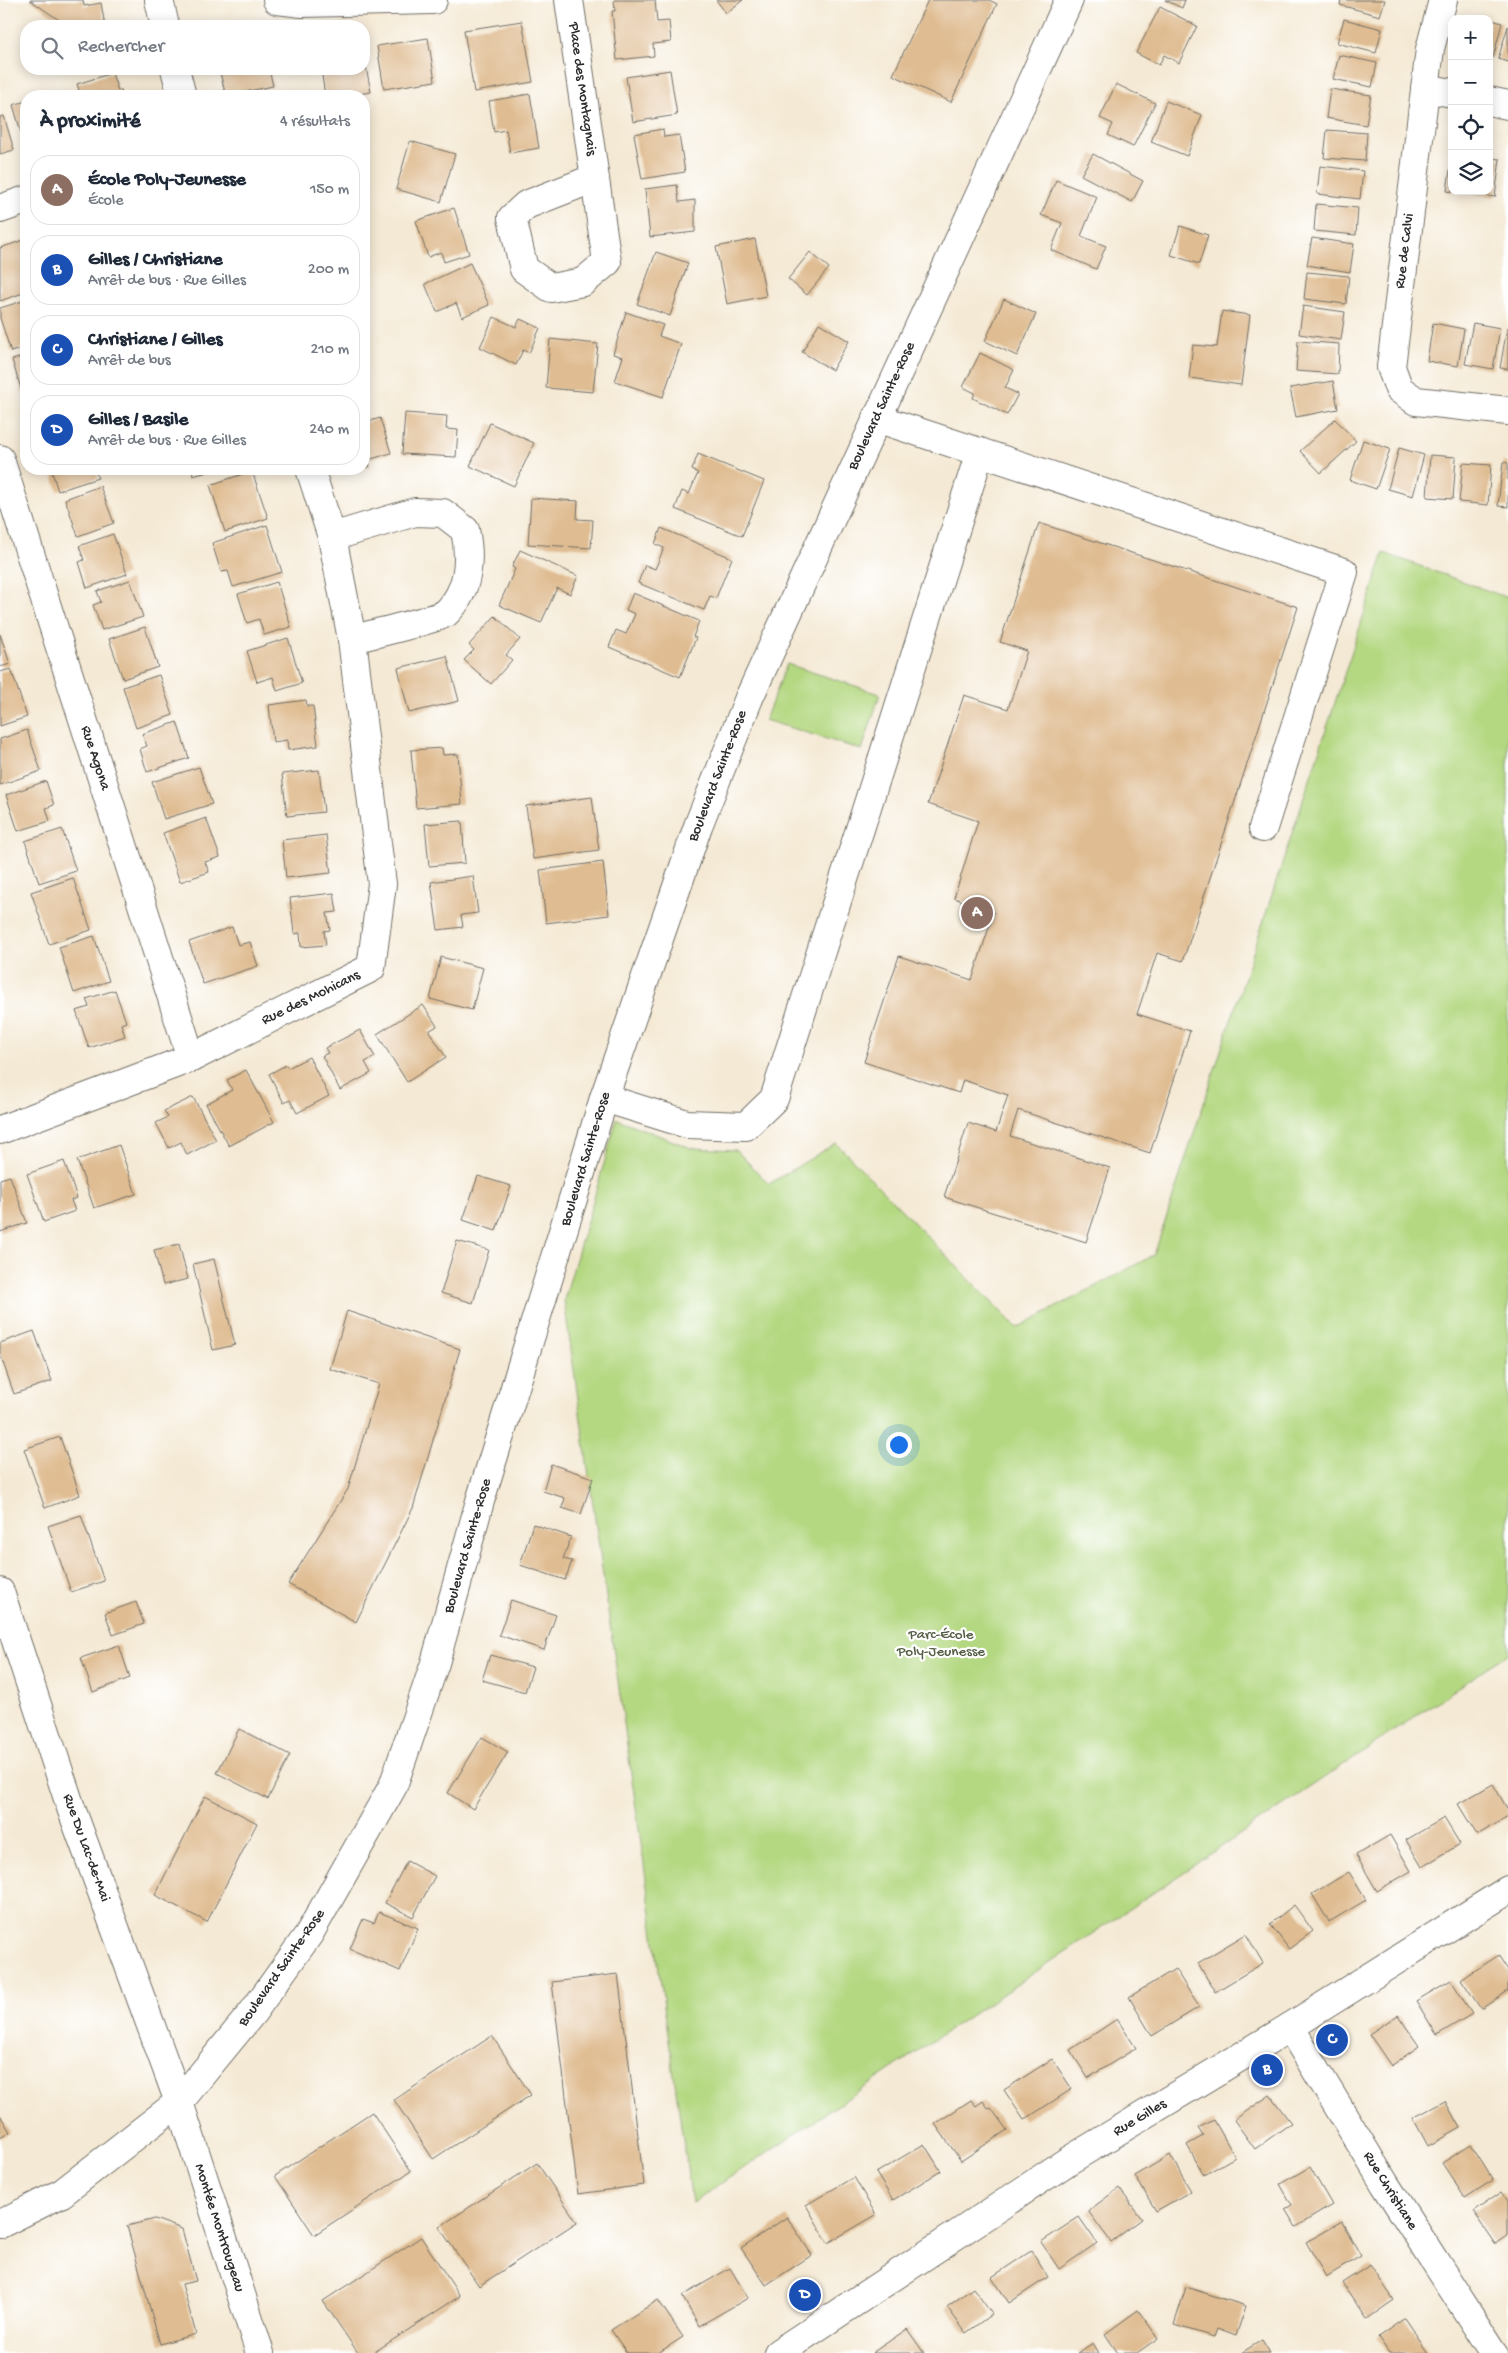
<!DOCTYPE html>
<html lang="fr">
<head>
<meta charset="utf-8">
<style>
	body { margin:0; font-family:"Gochi Hand",sans-serif; background:#f6f6f7; color:#1f2937 }
	.controls { position:absolute; right:15px; top:15px; display:grid; overflow:hidden; border-radius:10px; box-shadow:0 2px 12px #0003 }
	.controls button { width:45px; height:45px; display:grid; place-items:center; padding:0; border:0; border-bottom:1px solid #e0e1e3; background:#fff; color:#1f2937; font:25px sans-serif }
	.you { position:absolute; left:898px; top:1444px; width:18px; height:18px; margin:-12px; border:4px solid #fff; border-radius:50%; background:#1a73e8; box-shadow:0 0 0 8px #1a73e833 }
	.badge { display:grid; place-items:center; width:32px; height:32px; border-radius:50%; background:#0b8043; color:#fff; font-size:16px; font-weight:700 }
	.pin { position:absolute; translate:-50% -50%; border:2px solid #fff; box-shadow:0 1px 5px #0006 }
	.list { margin:0; padding:0; list-style:none }
	h2 { display:flex; justify-content:space-between; align-items:center; height:65px; margin:0; padding:0 20px; font-size:21px }
	h2 small { font-size:16px; font-weight:400; color:#747a83 }
	.list li { display:grid; grid-template-columns:32px 1fr auto; gap:15px; align-items:center; box-sizing:border-box; height:70px; margin:0 10px 10px; padding:0 10px; border:1px solid #e0e1e3; border-radius:20px }
	.list b { display:block; font-size:19px; white-space:nowrap }
	.list p { margin:0; font-size:16px; white-space:nowrap; color:#747a83 }
	.list em { font-size:16px; font-style:normal; color:#747a83 }
	.icon { flex:none; width:28px; height:28px; fill:none; stroke:currentColor; stroke-width:2; stroke-linecap:round; stroke-linejoin:round }
	.map { position:relative; flex:none; width:1508px; height:2353px; overflow:hidden }
	.search { position:absolute; background:#fff; box-shadow:0 2px 12px #0003; left:20px; top:20px; width:350px; height:55px; display:flex; align-items:center; gap:12px; box-sizing:border-box; padding:0 18px; border-radius:20px; color:#747a83; font-size:19px }
	.panel { position:absolute; background:#fff; box-shadow:0 2px 12px #0003; left:20px; top:90px; width:350px; height:385px; border-radius:20px }
	.map>svg:first-child { display:block }
</style>
</head>
<body>
<div class="map">
<svg width="1508" height="2353" viewBox="0 0 1508 2353">
	<rect width="100%" height="100%" fill="#fff"/>
	<filter id="ink" filterUnits="userSpaceOnUse"><feTurbulence type="fractalNoise" baseFrequency=".02" numOctaves="2"/><feDisplacementMap in="SourceGraphic" scale="10" xChannelSelector="R" yChannelSelector="G"/><feConvolveMatrix kernelMatrix="1 2 1 2 8 2 1 2 1" color-interpolation-filters="sRGB"/></filter>
	<filter id="wash" filterUnits="userSpaceOnUse"><feTurbulence type="fractalNoise" baseFrequency=".0096" numOctaves="4" result="noise"/><feDisplacementMap in="SourceGraphic" scale="20" xChannelSelector="R" yChannelSelector="G"/><feGaussianBlur stdDeviation="1.12" result="paint"/><feColorMatrix in="noise" values="0 0 0 0 0 0 0 0 0 0 0 0 0 0 0 0 0 1.4 0 .05"/><feComposite in="paint" operator="in"/></filter>
	<g filter="url(#wash)">
		<rect width="100%" height="100%" fill="#f4e9d4"/>
		<g fill="#b4d881" stroke="#708256">
			<polygon points="1384,553 1508,598 1508,1654 692,2203 564,1300 617,1119 691,1148 736,1150 769,1184 836,1143 1017,1328 1154,1255"/>
			<polygon points="787,664 880,694 862,750 765,720"/>
		</g>
		<g id="blocks">
			<g fill="#dfbc91">
				<polygon points="30,0 83,0 84,6 101,3 105,26 75,26 74,22 65,24"/>
				<polygon points="614,0 655,0 657,22 669,21 671,42 653,44 654,56 617,60 612,11 615,11"/>
				<polygon points="716,0 743,0 726,13"/>
				<polygon points="928,0 989,0 997,4 951,102 893,75"/>
				<polygon points="1165,0 1185,0 1182,8"/>
				<polygon points="1341,0 1385,0 1380,16 1340,5"/>
				<polygon points="1160,7 1197,26 1179,63 1164,55 1159,65 1136,53"/>
				<polygon points="1344,19 1382,29 1376,53 1337,43"/>
				<polygon points="1489,19 1502,23 1493,58 1489,57"/>
				<polygon points="522,21 533,82 474,92 464,30"/>
				<polygon points="1508,26 1508,62 1498,59"/>
				<polygon points="428,38 435,81 384,89 377,46"/>
				<polygon points="1339,55 1377,63 1372,87 1333,79"/>
				<polygon points="364,57 371,92 345,96 325,96 321,69 364,69"/>
				<polygon points="219,69 269,69 273,86 226,96"/>
				<polygon points="670,70 677,115 633,122 626,77"/>
				<polygon points="112,73 118,91 121,90 123,96 81,96 77,84"/>
				<polygon points="1116,84 1155,103 1133,147 1108,135 1113,124 1100,118"/>
				<polygon points="1330,89 1371,95 1366,125 1326,118"/>
				<polygon points="530,94 539,148 510,153 506,130 494,132 489,101"/>
				<polygon points="26,101 26,141 24,142 13,105"/>
				<polygon points="1166,101 1202,115 1187,156 1151,142"/>
				<polygon points="4,116 14,150 0,154 0,117"/>
				<polygon points="663,129 664,137 679,135 685,172 642,179 634,134"/>
				<polygon points="1327,130 1367,133 1365,161 1324,158"/>
				<polygon points="410,141 455,154 441,202 396,189"/>
				<polygon points="1093,154 1143,181 1132,202 1081,175"/>
				<polygon points="1489,158 1500,159 1495,197 1459,192 1489,191"/>
				<polygon points="1451,163 1452,163 1452,192 1447,191"/>
				<polygon points="1320,166 1363,171 1360,199 1317,194"/>
				<polygon points="1056,180 1097,197 1081,236 1106,246 1096,269 1051,250 1062,223 1041,215"/>
				<polygon points="677,185 679,202 695,200 695,232 650,237 645,189"/>
				<polygon points="1316,204 1358,208 1356,235 1314,231"/>
				<polygon points="454,208 469,254 444,262 441,252 428,257 416,221"/>
				<polygon points="1180,226 1208,235 1199,264 1171,255"/>
				<polygon points="1312,238 1354,244 1350,272 1307,265"/>
				<polygon points="755,239 766,296 727,304 716,247"/>
				<polygon points="24,240 26,247 26,292 0,301 0,248"/>
				<polygon points="656,252 688,263 670,316 637,304"/>
				<polygon points="810,252 829,268 807,295 788,279"/>
				<polygon points="470,263 489,305 462,317 456,303 437,312 425,284"/>
				<polygon points="1307,272 1349,276 1346,304 1304,299"/>
				<polygon points="1004,299 1036,314 1017,356 985,341"/>
				<polygon points="26,300 26,347 11,352 0,318 0,308"/>
				<polygon points="1303,306 1345,312 1341,340 1299,334"/>
				<polygon points="1222,311 1250,315 1241,385 1189,378 1193,345 1217,347"/>
				<polygon points="626,312 663,325 659,336 681,344 663,397 615,381 623,357 613,354"/>
				<polygon points="494,317 516,327 520,319 540,328 529,353 523,350 516,365 480,347"/>
				<polygon points="819,323 849,341 832,370 802,352"/>
				<polygon points="1433,323 1464,329 1458,366 1427,361"/>
				<polygon points="1473,323 1500,328 1493,369 1465,364"/>
				<polygon points="1507,328 1508,328 1508,369 1500,368"/>
				<polygon points="550,339 598,344 593,392 546,388"/>
				<polygon points="1298,341 1339,344 1338,374 1296,371"/>
				<polygon points="980,353 1014,370 1005,388 1018,394 1007,415 973,398 975,393 963,387"/>
				<polygon points="26,356 26,394 23,395 12,360"/>
				<polygon points="1333,381 1338,409 1296,417 1290,388"/>
				<polygon points="405,413 447,416 446,429 458,430 456,457 402,454"/>
				<polygon points="380,418 391,453 368,460 370,466 364,468 364,423"/>
				<polygon points="1335,419 1356,441 1321,473 1300,451"/>
				<polygon points="490,423 534,443 514,486 470,466"/>
				<polygon points="1363,440 1390,449 1376,489 1350,480"/>
				<polygon points="1399,448 1424,455 1413,496 1388,489"/>
				<polygon points="698,454 764,481 742,536 675,509 682,491 689,494 698,473 692,470"/>
				<polygon points="1430,455 1456,457 1453,499 1427,497"/>
				<polygon points="1503,462 1508,463 1508,507 1498,506"/>
				<polygon points="1463,463 1491,465 1488,505 1459,502"/>
				<polygon points="51,469 95,469 98,478 58,491"/>
				<polygon points="192,469 219,469 193,476"/>
				<polygon points="252,471 268,518 225,532 210,485"/>
				<polygon points="100,486 114,523 78,536 65,499"/>
				<polygon points="531,498 578,501 577,519 593,520 591,548 528,544"/>
				<polygon points="1039,523 1298,607 1183,961 1157,953 1137,1014 1190,1031 1150,1153 1018,1110 1010,1136 1110,1168 1086,1242 944,1197 968,1123 996,1132 1008,1095 963,1080 959,1093 864,1062 899,956 972,980 994,912 954,898 978,821 928,804 964,695 1008,709 1027,651 1000,642"/>
				<polygon points="267,525 282,572 233,587 228,571 221,572 212,543"/>
				<polygon points="661,528 732,558 716,598 710,596 704,610 638,583 645,565 655,569 664,548 655,544"/>
				<polygon points="113,534 127,574 87,588 79,562 84,560 79,546"/>
				<polygon points="520,550 578,576 570,594 557,588 541,623 499,605 515,569 512,567"/>
				<polygon points="130,580 143,617 102,630 93,605 101,602 97,591"/>
				<polygon points="277,582 291,627 264,635 259,619 247,623 238,594"/>
				<polygon points="633,593 699,621 693,637 696,638 680,677 609,647 616,630 626,634 635,614 626,610"/>
				<polygon points="495,616 520,639 506,655 512,660 491,684 464,660 474,650 469,645"/>
				<polygon points="145,627 158,667 123,679 109,639"/>
				<polygon points="0,634 10,664 0,667"/>
				<polygon points="288,638 302,683 277,691 273,677 257,682 247,651"/>
				<polygon points="447,656 459,701 409,713 398,668"/>
				<polygon points="11,669 27,717 0,726 0,672"/>
				<polygon points="159,675 173,715 136,728 123,687"/>
				<polygon points="306,700 307,706 313,706 318,746 288,750 287,740 273,742 269,705"/>
				<polygon points="177,722 189,758 147,772 140,749 147,746 142,734"/>
				<polygon points="27,730 41,771 0,785 0,739"/>
				<polygon points="442,748 443,755 458,754 462,804 416,808 411,750"/>
				<polygon points="199,767 212,804 164,819 152,782"/>
				<polygon points="319,770 324,812 287,816 282,774"/>
				<polygon points="46,781 54,805 46,808 50,821 18,831 6,795"/>
				<polygon points="592,797 599,850 533,859 526,806"/>
				<polygon points="206,818 220,857 205,862 209,872 180,882 163,833"/>
				<polygon points="462,821 465,863 429,866 425,824"/>
				<polygon points="62,829 76,871 39,883 25,841"/>
				<polygon points="326,835 331,873 286,878 282,840"/>
				<polygon points="603,862 609,915 546,923 540,870"/>
				<polygon points="473,876 478,913 461,915 463,927 438,930 431,882"/>
				<polygon points="73,878 91,930 49,944 31,892"/>
				<polygon points="334,893 337,912 327,913 330,930 324,931 326,945 301,947 300,933 294,934 290,898"/>
				<polygon points="232,927 238,945 250,942 258,966 203,984 189,942"/>
				<polygon points="94,936 109,981 74,993 59,947"/>
				<polygon points="441,957 483,968 472,1010 430,999"/>
				<polygon points="115,990 126,1022 121,1024 125,1036 89,1048 76,1011 89,1007 86,999"/>
				<polygon points="423,1005 437,1026 429,1031 446,1057 407,1082 377,1034"/>
				<polygon points="360,1030 375,1057 365,1062 371,1073 340,1090 322,1056 328,1053 325,1048"/>
				<polygon points="309,1057 329,1096 297,1113 290,1100 284,1103 269,1074 286,1065 288,1068"/>
				<polygon points="246,1070 274,1122 229,1146 206,1104 232,1090 227,1080"/>
				<polygon points="193,1097 216,1140 187,1155 181,1142 169,1148 156,1123 168,1117 164,1111"/>
				<polygon points="119,1145 136,1194 94,1208 77,1160"/>
				<polygon points="64,1161 77,1198 71,1200 75,1211 44,1222 27,1174"/>
				<polygon points="10,1176 27,1223 0,1232 0,1179"/>
				<polygon points="478,1176 511,1186 496,1231 463,1220"/>
				<polygon points="457,1241 489,1250 473,1303 441,1293"/>
				<polygon points="179,1244 188,1279 163,1285 154,1250"/>
				<polygon points="214,1259 235,1345 213,1350 193,1264"/>
				<polygon points="347,1311 460,1349 413,1508 356,1622 288,1584 348,1489 379,1384 330,1369"/>
				<polygon points="34,1331 52,1381 14,1394 0,1354 0,1343"/>
				<polygon points="60,1437 80,1495 45,1508 24,1449"/>
				<polygon points="551,1464 593,1478 581,1514 562,1508 565,1498 543,1491"/>
				<polygon points="81,1515 104,1581 71,1592 48,1526"/>
				<polygon points="533,1524 571,1537 563,1559 572,1561 565,1580 520,1565"/>
				<polygon points="511,1600 556,1615 544,1650 499,1635"/>
				<polygon points="136,1602 144,1624 113,1635 105,1613"/>
				<polygon points="119,1645 130,1678 93,1692 81,1658"/>
				<polygon points="490,1655 533,1667 525,1692 482,1680"/>
				<polygon points="239,1729 290,1755 268,1799 217,1773"/>
				<polygon points="482,1737 508,1752 473,1809 448,1793"/>
				<polygon points="1493,1784 1508,1810 1508,1817 1477,1835 1458,1804"/>
				<polygon points="205,1796 257,1823 207,1922 155,1895"/>
				<polygon points="1444,1818 1460,1844 1422,1867 1406,1840"/>
				<polygon points="1390,1835 1411,1871 1377,1891 1356,1855"/>
				<polygon points="407,1861 435,1876 413,1917 385,1903"/>
				<polygon points="1349,1872 1366,1900 1329,1922 1312,1894"/>
				<polygon points="1294,1905 1313,1931 1289,1949 1270,1924"/>
				<polygon points="379,1912 418,1928 400,1971 350,1949 363,1919 374,1923"/>
				<polygon points="1246,1934 1263,1963 1215,1992 1198,1963"/>
				<polygon points="1498,1955 1508,1970 1508,1991 1481,2009 1461,1979"/>
				<polygon points="1175,1969 1199,2007 1152,2036 1129,1997"/>
				<polygon points="618,1974 644,2185 578,2194 552,1982"/>
				<polygon points="1451,1980 1472,2014 1437,2035 1416,2001"/>
				<polygon points="1398,2015 1419,2046 1391,2066 1369,2034"/>
				<polygon points="1117,2019 1136,2048 1088,2078 1070,2050"/>
				<polygon points="492,2036 531,2095 433,2159 394,2100"/>
				<polygon points="1052,2059 1072,2089 1024,2120 1004,2090"/>
				<polygon points="1270,2095 1291,2123 1255,2149 1234,2120"/>
				<polygon points="971,2100 976,2106 983,2101 989,2109 991,2108 1007,2130 961,2161 935,2124"/>
				<polygon points="1445,2101 1460,2128 1428,2146 1413,2118"/>
				<polygon points="372,2112 411,2171 314,2235 275,2176"/>
				<polygon points="0,2115 10,2132 0,2138"/>
				<polygon points="1214,2120 1235,2157 1204,2175 1187,2145 1203,2136 1198,2128"/>
				<polygon points="924,2144 941,2171 893,2200 876,2173"/>
				<polygon points="1471,2145 1493,2180 1465,2198 1442,2163"/>
				<polygon points="1170,2155 1191,2191 1156,2211 1135,2176"/>
				<polygon points="537,2163 577,2222 479,2286 439,2227"/>
				<polygon points="1310,2167 1332,2205 1296,2227 1285,2209 1292,2205 1280,2184"/>
				<polygon points="854,2177 876,2215 828,2243 806,2205"/>
				<polygon points="1119,2188 1142,2219 1111,2242 1088,2211"/>
				<polygon points="1502,2192 1508,2200 1508,2235 1495,2244 1473,2212"/>
				<polygon points="787,2217 812,2255 766,2285 741,2248"/>
				<polygon points="1079,2217 1097,2243 1059,2269 1041,2242"/>
				<polygon points="155,2219 182,2229 196,2281 182,2284 196,2334 160,2344 127,2226"/>
				<polygon points="1342,2222 1361,2256 1326,2277 1306,2242"/>
				<polygon points="421,2237 460,2296 373,2353 358,2353 323,2301"/>
				<polygon points="1031,2251 1048,2277 1009,2303 992,2277"/>
				<polygon points="1370,2265 1394,2300 1367,2319 1342,2283"/>
				<polygon points="730,2268 748,2298 699,2326 682,2296"/>
				<polygon points="1186,2287 1246,2306 1236,2336 1217,2329 1214,2337 1174,2325"/>
				<polygon points="973,2288 992,2314 966,2333 947,2307"/>
				<polygon points="658,2300 683,2337 658,2353 627,2353 611,2330"/>
				<polygon points="1138,2310 1158,2338 1137,2353 1118,2353 1105,2334"/>
				<polygon points="1405,2318 1429,2353 1389,2353 1378,2337"/>
				<polygon points="907,2329 924,2353 872,2353"/>
				<polygon points="1262,2340 1270,2353 1241,2353"/>
				<polygon points="1093,2343 1099,2353 1077,2353"/>
			</g>
		</g>
	</g>
	<g filter="url(#ink)">
		<use href="#blocks" fill-opacity="0" stroke="#716e66" stroke-width="1"/>
		<g fill="none" stroke-linecap="round" stroke-linejoin="round">
			<defs>
				<g id="minor">
					<polyline points="159,0 165,26"/>
					<polyline points="277,0 302,3 433,0"/>
					<polyline points="569,0 607,262 583,282 551,288 524,269 512,218 526,205 595,178"/>
					<polyline points="1443,0 1430,49 1391,367 1399,389 1416,401 1508,411"/>
					<polyline points="175,69 182,96"/>
					<polyline points="1425,88 1452,93"/>
					<polyline points="1489,101 1508,105"/>
					<polyline points="0,209 26,200"/>
					<polyline points="876,418 1344,572 1263,828"/>
					<polyline points="0,459 191,1058"/>
					<path d="M332 537 415 512 443 513 465 530C471 559 469 591 446 613 440 618 366 636 352 639"/>
					<polyline points="604,1098 687,1124 746,1126 774,1099 980,452"/>
					<polyline points="0,1130 191,1058 371,968 382,884 352,639 332,537 310,469"/>
					<polyline points="0,1592 71,1808 179,2102 260,2353"/>
					<polyline points="1290,2027 1385,2184 1494,2353"/>
					<polyline points="0,2224 62,2193 179,2102 253,2012 309,1934 393,1786 435,1663 480,1501 604,1098 698,826 749,698 1069,0"/>
					<polyline points="778,2353 1068,2161 1290,2027 1508,1890"/>
				</g>
			</defs>
			<use href="#minor" stroke="#716e66" stroke-width="30"/>
			<use href="#minor" stroke="#fff" stroke-width="28"/>
		</g>
	</g>
	<g text-anchor="middle" dominant-baseline="central" stroke-width="4.5" stroke-linejoin="round" paint-order="stroke">
		<g font-size="15" fill="#2b2b2b" stroke="#fff">
			<text transform="translate(582 89) rotate(82)">Place des Montagnais</text>
			<text transform="translate(1405 251) rotate(-83)">Rue de Calvi</text>
			<text transform="translate(882 406) rotate(-65)">Boulevard Sainte-Rose</text>
			<text transform="translate(95 758) rotate(72)">Rue Agona</text>
			<text transform="translate(718 776) rotate(-69)">Boulevard Sainte-Rose</text>
			<text transform="translate(311 998) rotate(-26)">Rue des Mohicans</text>
			<text transform="translate(586 1159) rotate(-73)">Boulevard Sainte-Rose</text>
			<text transform="translate(468 1546) rotate(-74)">Boulevard Sainte-Rose</text>
			<text transform="translate(86 1848) rotate(70)">Rue Du Lac-de-Mai</text>
			<text transform="translate(282 1968) rotate(-55)">Boulevard Sainte-Rose</text>
			<text transform="translate(1140 2118) rotate(-31)">Rue Gilles</text>
			<text transform="translate(1390 2191) rotate(58)">Rue Christiane</text>
			<text transform="translate(219 2228) rotate(72)">Montée Montrougeau</text>
		</g>
		<g font-size="15" fill="#545f45" stroke="#fff">
			<text x="941" y="1635">Parc-École<tspan x="941" dy="17">Poly-Jeunesse</tspan></text>
		</g>
	</g>
</svg>
<div class="controls">
<button>+</button>
<button>−</button>
<button><svg class="icon" aria-label="locate" viewBox="0 0 24 24"><circle cx="12" cy="12" r="6"/><path d="M12 2v4M12 18v4M2 12h4M18 12h4"/></svg></button>
<button><svg class="icon" aria-label="layers" viewBox="0 0 24 24"><path d="M12 4l9 5-9 5-9-5zM3 14l9 5 9-5"/></svg></button>
</div>
<div class="you"></div>
<div class="pin badge" style="left:977px;top:913px;background:#8d6e63">A</div>
<div class="pin badge" style="left:1267px;top:2070px;background:#1a4fb4">B</div>
<div class="pin badge" style="left:1332px;top:2040px;background:#1a4fb4">C</div>
<div class="pin badge" style="left:805px;top:2295px;background:#1a4fb4">D</div>
<div class="search"><svg class="icon" aria-label="search" viewBox="0 0 24 24"><circle cx="10" cy="10" r="6"/><path d="M15 15l6 6"/></svg>Rechercher</div>
<section class="panel">
<h2>À proximité<small>4 résultats</small></h2>
<ul class="list">
<li><span class="badge" style="background:#8d6e63">A</span><div><b>École Poly-Jeunesse</b><p>École</p></div><em>150 m</em></li>
<li><span class="badge" style="background:#1a4fb4">B</span><div><b>Gilles / Christiane</b><p>Arrêt de bus · Rue Gilles</p></div><em>200 m</em></li>
<li><span class="badge" style="background:#1a4fb4">C</span><div><b>Christiane / Gilles</b><p>Arrêt de bus</p></div><em>210 m</em></li>
<li><span class="badge" style="background:#1a4fb4">D</span><div><b>Gilles / Basile</b><p>Arrêt de bus · Rue Gilles</p></div><em>240 m</em></li>
</ul>
</section>
</div>
</body>
</html>
